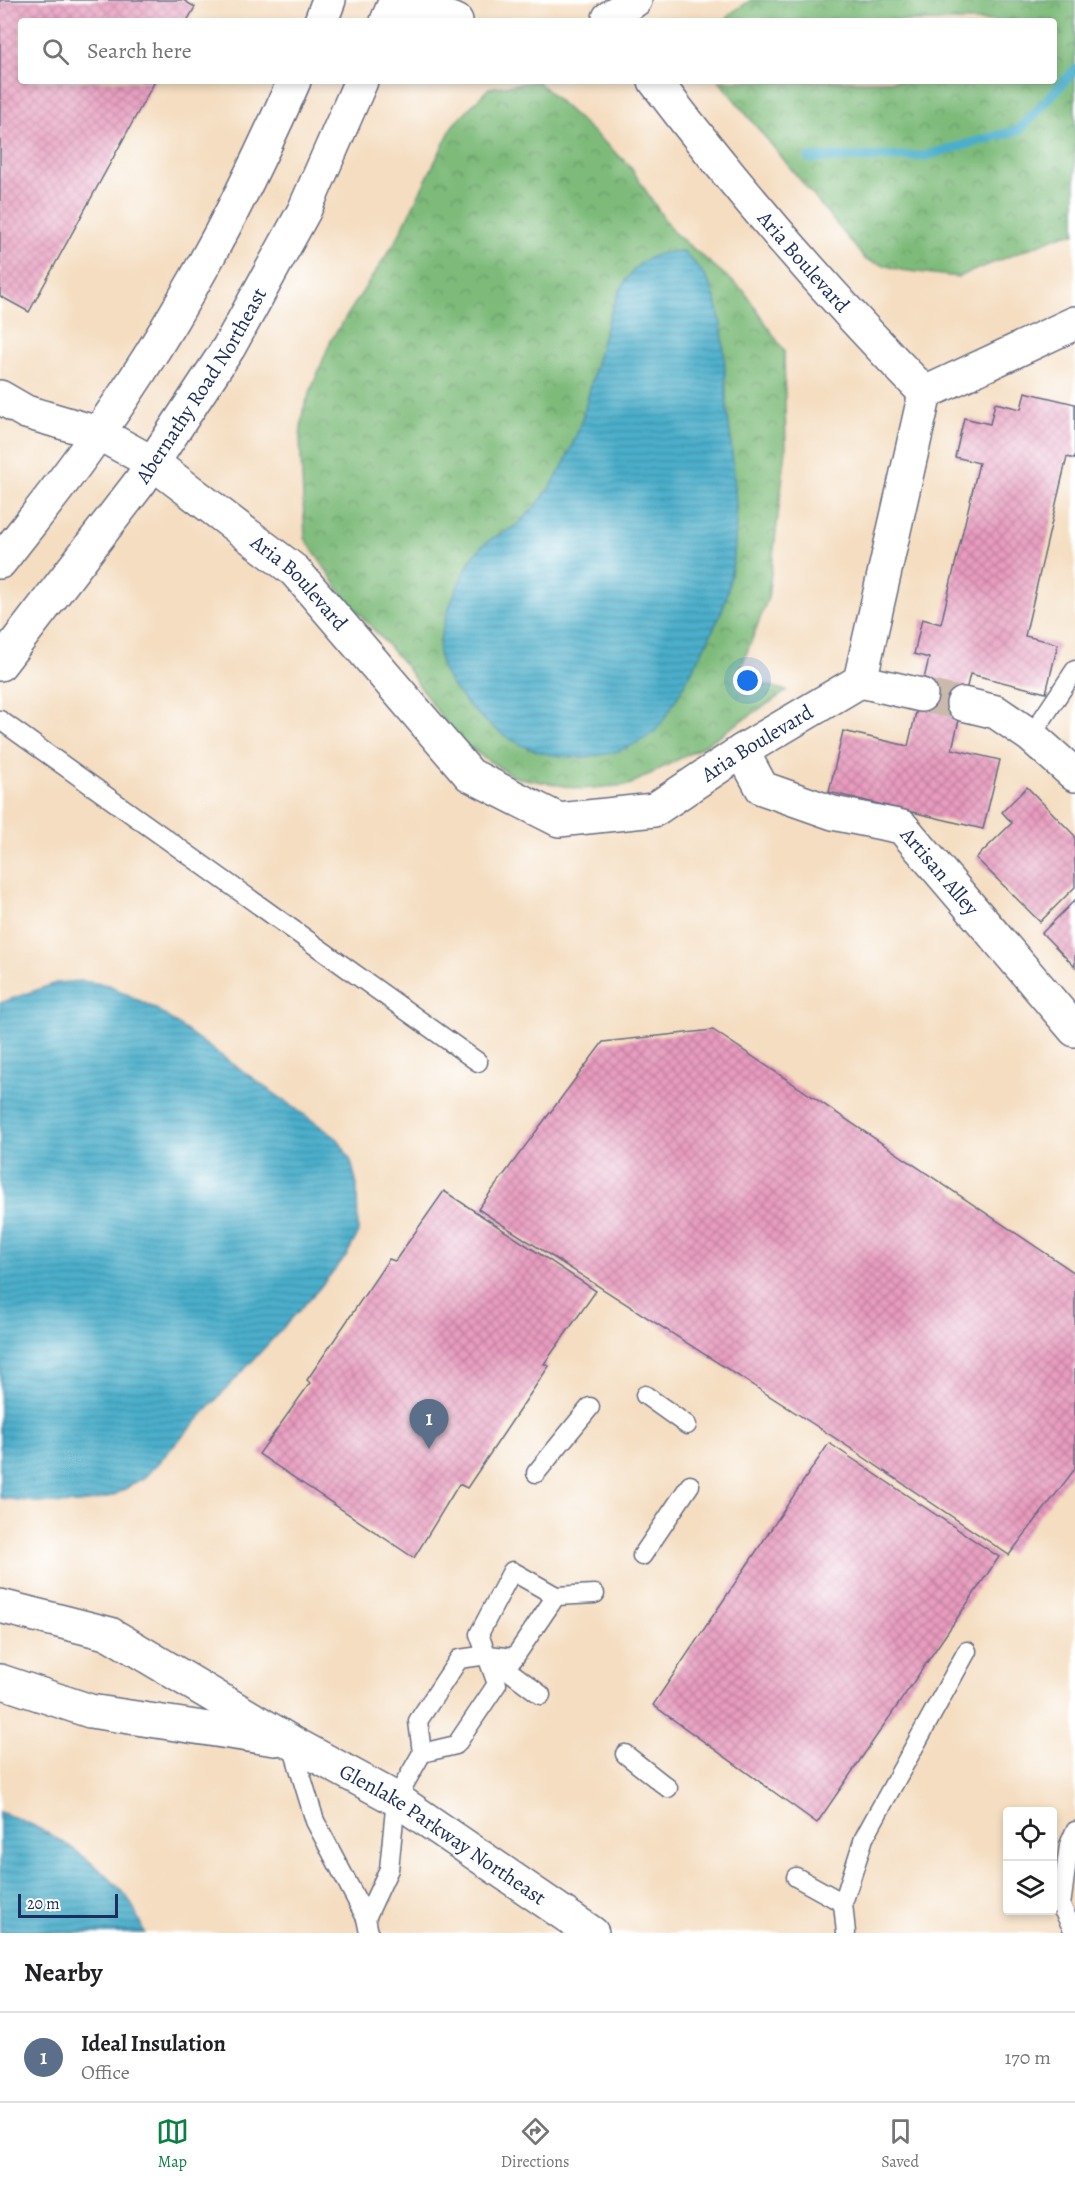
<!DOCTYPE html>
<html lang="en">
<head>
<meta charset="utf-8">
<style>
	body { margin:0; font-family:Alegreya,serif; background:#f2f2f2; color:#202124 }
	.controls { position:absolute; right:18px; bottom:18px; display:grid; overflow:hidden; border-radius:6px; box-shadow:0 3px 9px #0003 }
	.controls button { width:54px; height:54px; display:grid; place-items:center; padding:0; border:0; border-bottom:2px solid #e0e0e0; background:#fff; color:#202124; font:30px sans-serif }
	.scale { position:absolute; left:18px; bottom:15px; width:100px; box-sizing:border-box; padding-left:6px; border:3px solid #1b2f5e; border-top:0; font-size:16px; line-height:21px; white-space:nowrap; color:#1b2f5e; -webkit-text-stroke:4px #fff; paint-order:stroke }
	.you { position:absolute; left:748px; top:681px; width:21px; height:21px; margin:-15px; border:4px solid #fff; border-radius:50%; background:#1a73e8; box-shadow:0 0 0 9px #1a73e833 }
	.badge { display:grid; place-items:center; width:39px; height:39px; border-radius:50%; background:#0b8043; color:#fff; font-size:20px; font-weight:700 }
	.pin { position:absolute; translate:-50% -50px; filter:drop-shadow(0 2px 3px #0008) }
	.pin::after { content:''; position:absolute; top:32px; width:21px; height:18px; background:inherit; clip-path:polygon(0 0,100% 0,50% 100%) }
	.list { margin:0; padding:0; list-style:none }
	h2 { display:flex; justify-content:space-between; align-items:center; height:78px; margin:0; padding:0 24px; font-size:26px }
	h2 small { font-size:20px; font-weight:400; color:#757577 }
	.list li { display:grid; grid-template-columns:39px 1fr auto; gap:18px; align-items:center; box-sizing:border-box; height:90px; padding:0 24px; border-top:2px solid #e0e0e0 }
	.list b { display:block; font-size:22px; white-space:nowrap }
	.list p { margin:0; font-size:20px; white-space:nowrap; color:#757577 }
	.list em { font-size:20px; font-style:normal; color:#757577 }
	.icon { flex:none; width:33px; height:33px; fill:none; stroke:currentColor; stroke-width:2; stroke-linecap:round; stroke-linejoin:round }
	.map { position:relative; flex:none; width:1075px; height:1933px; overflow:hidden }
	.search { position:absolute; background:#fff; box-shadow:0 3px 9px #0003; left:18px; right:18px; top:18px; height:66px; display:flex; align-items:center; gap:15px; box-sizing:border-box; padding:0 21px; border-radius:6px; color:#757577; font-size:22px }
	.sheet { height:168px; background:#fff }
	nav { display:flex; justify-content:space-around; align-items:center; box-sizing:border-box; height:84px; border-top:2px solid #e0e0e0; background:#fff; font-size:16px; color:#757577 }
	nav a { display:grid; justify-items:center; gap:3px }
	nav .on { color:#0b8043 }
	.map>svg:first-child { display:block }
</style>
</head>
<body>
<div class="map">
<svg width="1075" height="1933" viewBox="0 0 1075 1933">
	<defs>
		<pattern id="forest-crowns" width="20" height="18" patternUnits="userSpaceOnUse" patternTransform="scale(1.5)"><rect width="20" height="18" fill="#7ebb7a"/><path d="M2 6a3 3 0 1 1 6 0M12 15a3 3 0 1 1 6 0" fill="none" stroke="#669867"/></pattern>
		<pattern id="water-rules" width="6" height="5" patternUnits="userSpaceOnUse" patternTransform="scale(1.5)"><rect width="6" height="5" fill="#4cafcb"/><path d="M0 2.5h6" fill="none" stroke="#3e8fa8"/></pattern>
		<pattern id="building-cross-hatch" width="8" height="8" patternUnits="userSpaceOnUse" patternTransform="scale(1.5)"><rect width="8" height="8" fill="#e99bbe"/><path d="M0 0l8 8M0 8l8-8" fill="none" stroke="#bc7f9e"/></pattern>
	</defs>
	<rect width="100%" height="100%" fill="#fff"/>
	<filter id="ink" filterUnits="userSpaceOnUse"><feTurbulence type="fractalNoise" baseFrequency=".0167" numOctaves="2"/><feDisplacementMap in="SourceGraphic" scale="12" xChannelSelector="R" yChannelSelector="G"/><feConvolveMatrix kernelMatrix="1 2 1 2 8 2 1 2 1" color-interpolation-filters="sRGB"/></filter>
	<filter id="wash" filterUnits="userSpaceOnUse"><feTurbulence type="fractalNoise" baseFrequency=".008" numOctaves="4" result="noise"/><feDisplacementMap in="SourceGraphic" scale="24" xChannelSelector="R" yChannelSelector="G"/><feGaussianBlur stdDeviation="1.35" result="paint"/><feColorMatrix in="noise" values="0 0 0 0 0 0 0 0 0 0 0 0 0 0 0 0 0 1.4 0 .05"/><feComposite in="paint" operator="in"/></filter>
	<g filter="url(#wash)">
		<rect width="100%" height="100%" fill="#f4ddc0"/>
		<g fill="url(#forest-crowns)" stroke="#4c756c" stroke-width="1.5">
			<polygon points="751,0 1075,0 1075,234 1065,234 958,277 901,270 866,260 719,81 1054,81 1054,21 726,21 730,14"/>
			<polygon points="537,81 629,165 672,231 744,291 784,351 786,450 768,598 742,665 763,684 787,691 700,748 629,785 581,789 514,777 457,740 405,665 342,594 305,538 300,438 303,410 331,340 397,239 453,125 489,88"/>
		</g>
		<g fill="url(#water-rules)" stroke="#346f94" stroke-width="1.5">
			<path d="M683 251C695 263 707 276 713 292 726 328 724 369 727 407 733 463 742 523 730 579 728 589 726 601 722 610 715 628 665 725 653 733 604 768 538 764 493 727 472 711 438 678 439 650 441 622 463 565 483 545 492 536 507 533 516 525 539 506 557 480 569 453 573 443 577 433 581 423 595 380 605 292 641 263 653 253 669 252 683 251Z"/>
			<path d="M82 981 109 985 156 1009 338 1139 351 1161 357 1185 358 1234 346 1256 317 1291 145 1477C135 1482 126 1489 116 1494 80 1510 37 1502 0 1498V1003L56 983Z"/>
			<path d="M0 1812C46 1827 90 1857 123 1892 133 1902 138 1920 145 1933H0Z"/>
		</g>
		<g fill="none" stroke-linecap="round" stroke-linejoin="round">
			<polyline stroke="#4cafcb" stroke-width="10" points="809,158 924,156 1019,130 1075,70"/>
		</g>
		<g id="blocks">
			<g fill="url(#building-cross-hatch)">
				<polygon points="0,0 183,0 195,7 187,21 21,21 21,81 155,81 29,312 0,296"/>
				<polygon points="1025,392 1075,404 1075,459 1067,457 1025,636 1058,644 1046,693 970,674 952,749 1000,760 983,829 829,792 843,731 908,746 929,658 914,654 922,619 941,624 979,463 955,457 964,418 990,424 995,403 1021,409"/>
				<polygon points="1027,787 1075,836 1075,887 1040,922 976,858 1012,823 1002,812"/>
				<polygon points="1075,900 1075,967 1042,933"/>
				<polygon points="713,1030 1075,1273 1075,1469 1009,1555 835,1438 478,1209 603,1042"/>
				<polygon points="444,1191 596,1291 544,1364 549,1366 467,1488 459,1484 414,1558 259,1454 310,1383 307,1380 389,1259 395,1261"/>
				<polygon points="829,1443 999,1557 817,1823 653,1705"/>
			</g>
		</g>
	</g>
	<g filter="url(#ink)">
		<use href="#blocks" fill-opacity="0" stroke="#676c80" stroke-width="1.5"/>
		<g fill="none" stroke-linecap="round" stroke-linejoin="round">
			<polyline stroke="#c9baac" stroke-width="33" stroke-dasharray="33 16" stroke-linecap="butt" points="921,695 963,704"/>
			<defs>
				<g id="service">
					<polyline points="0,720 478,1062"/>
					<polyline points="1031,736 1075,670"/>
					<polyline points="645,1395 687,1425"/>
					<polyline points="536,1473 590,1407"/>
					<polyline points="642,1556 690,1485"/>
					<polyline points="489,1656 541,1695"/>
					<polyline points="291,1742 315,1821 366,1918 369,1933"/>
					<polyline points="422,1753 456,1745 497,1684 479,1634 512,1571 556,1596 595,1594"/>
					<polyline points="625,1754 668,1788"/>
					<polyline points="796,1877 843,1903"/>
					<polyline points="366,1918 389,1869 396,1799 422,1753 418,1721 459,1659 488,1655 514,1658 556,1596"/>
					<polyline points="846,1933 843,1903 864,1838 967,1651"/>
					<polyline points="1075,1933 1061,1906 1069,1845 1075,1831"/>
				</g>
				<g id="minor">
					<polyline points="396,0 456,21"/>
					<polyline points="609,18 635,0"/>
					<path id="s1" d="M655 81C738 190 829 295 925 393"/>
					<polyline points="925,393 1075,323"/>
					<path id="s2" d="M0 397 26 412 98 433 153 463 295 571 470 775 559 820 654 810 742 751 860 681 925 393"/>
					<polyline points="860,681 921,695"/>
					<polyline points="963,704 996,712 1031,736 1075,775"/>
					<path id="s3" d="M742 751 762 788 833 813 902 827 1075 1030"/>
					<path id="s4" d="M0 1606 110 1634 291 1742 396 1799 592 1933"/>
					<polyline points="0,1681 90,1711 275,1739"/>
				</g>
				<g id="primary">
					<polyline points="321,21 329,0"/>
					<polyline points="387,21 396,0"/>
					<path d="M0 562C30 523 61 486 89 446 171 333 238 209 294 81"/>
					<path id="s5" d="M0 664 140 482 229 347 304 211 361 81"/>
				</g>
			</defs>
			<use href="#service" stroke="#676c80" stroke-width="21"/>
			<use href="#minor" stroke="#676c80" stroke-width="36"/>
			<use href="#primary" stroke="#676c80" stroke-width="36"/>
			<use href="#service" stroke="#fff" stroke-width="18"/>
			<use href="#minor" stroke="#fff" stroke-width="33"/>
			<use href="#primary" stroke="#fff" stroke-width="33"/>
		</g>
	</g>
	<g text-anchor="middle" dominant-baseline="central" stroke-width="5" stroke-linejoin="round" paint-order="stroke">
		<g font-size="21" fill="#1b2f5e" stroke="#fff">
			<text stroke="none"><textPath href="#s1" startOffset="234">Aria Boulevard</textPath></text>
			<text stroke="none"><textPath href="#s5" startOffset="344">Abernathy Road Northeast</textPath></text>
			<text stroke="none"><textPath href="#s2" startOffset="357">Aria Boulevard</textPath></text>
			<text stroke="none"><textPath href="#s2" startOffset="933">Aria Boulevard</textPath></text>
			<text stroke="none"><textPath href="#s3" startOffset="246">Artisan Alley</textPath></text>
			<text stroke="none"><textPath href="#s4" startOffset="502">Glenlake Parkway Northeast</textPath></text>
		</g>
	</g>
</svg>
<div class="controls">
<button><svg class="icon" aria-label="locate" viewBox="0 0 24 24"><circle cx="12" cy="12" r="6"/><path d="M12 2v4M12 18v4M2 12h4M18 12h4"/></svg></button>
<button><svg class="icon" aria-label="layers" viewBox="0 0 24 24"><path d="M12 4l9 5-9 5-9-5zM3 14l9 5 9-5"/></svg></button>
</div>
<div class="scale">20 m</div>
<div class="you"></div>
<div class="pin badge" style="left:429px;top:1449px;background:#5c6f8a">1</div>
<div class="search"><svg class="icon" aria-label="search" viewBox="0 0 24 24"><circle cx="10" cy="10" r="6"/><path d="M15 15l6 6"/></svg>Search here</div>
</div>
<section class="sheet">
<h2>Nearby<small></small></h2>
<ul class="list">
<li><span class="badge" style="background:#5c6f8a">1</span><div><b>Ideal Insulation</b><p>Office</p></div><em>170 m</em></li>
</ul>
</section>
<nav>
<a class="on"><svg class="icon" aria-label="map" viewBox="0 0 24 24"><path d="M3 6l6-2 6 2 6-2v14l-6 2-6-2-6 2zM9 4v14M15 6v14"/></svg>Map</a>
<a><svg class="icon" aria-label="directions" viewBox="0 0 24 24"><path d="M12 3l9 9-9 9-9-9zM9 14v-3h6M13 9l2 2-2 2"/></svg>Directions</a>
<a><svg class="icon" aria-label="saved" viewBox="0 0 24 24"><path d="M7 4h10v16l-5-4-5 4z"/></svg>Saved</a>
</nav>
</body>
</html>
